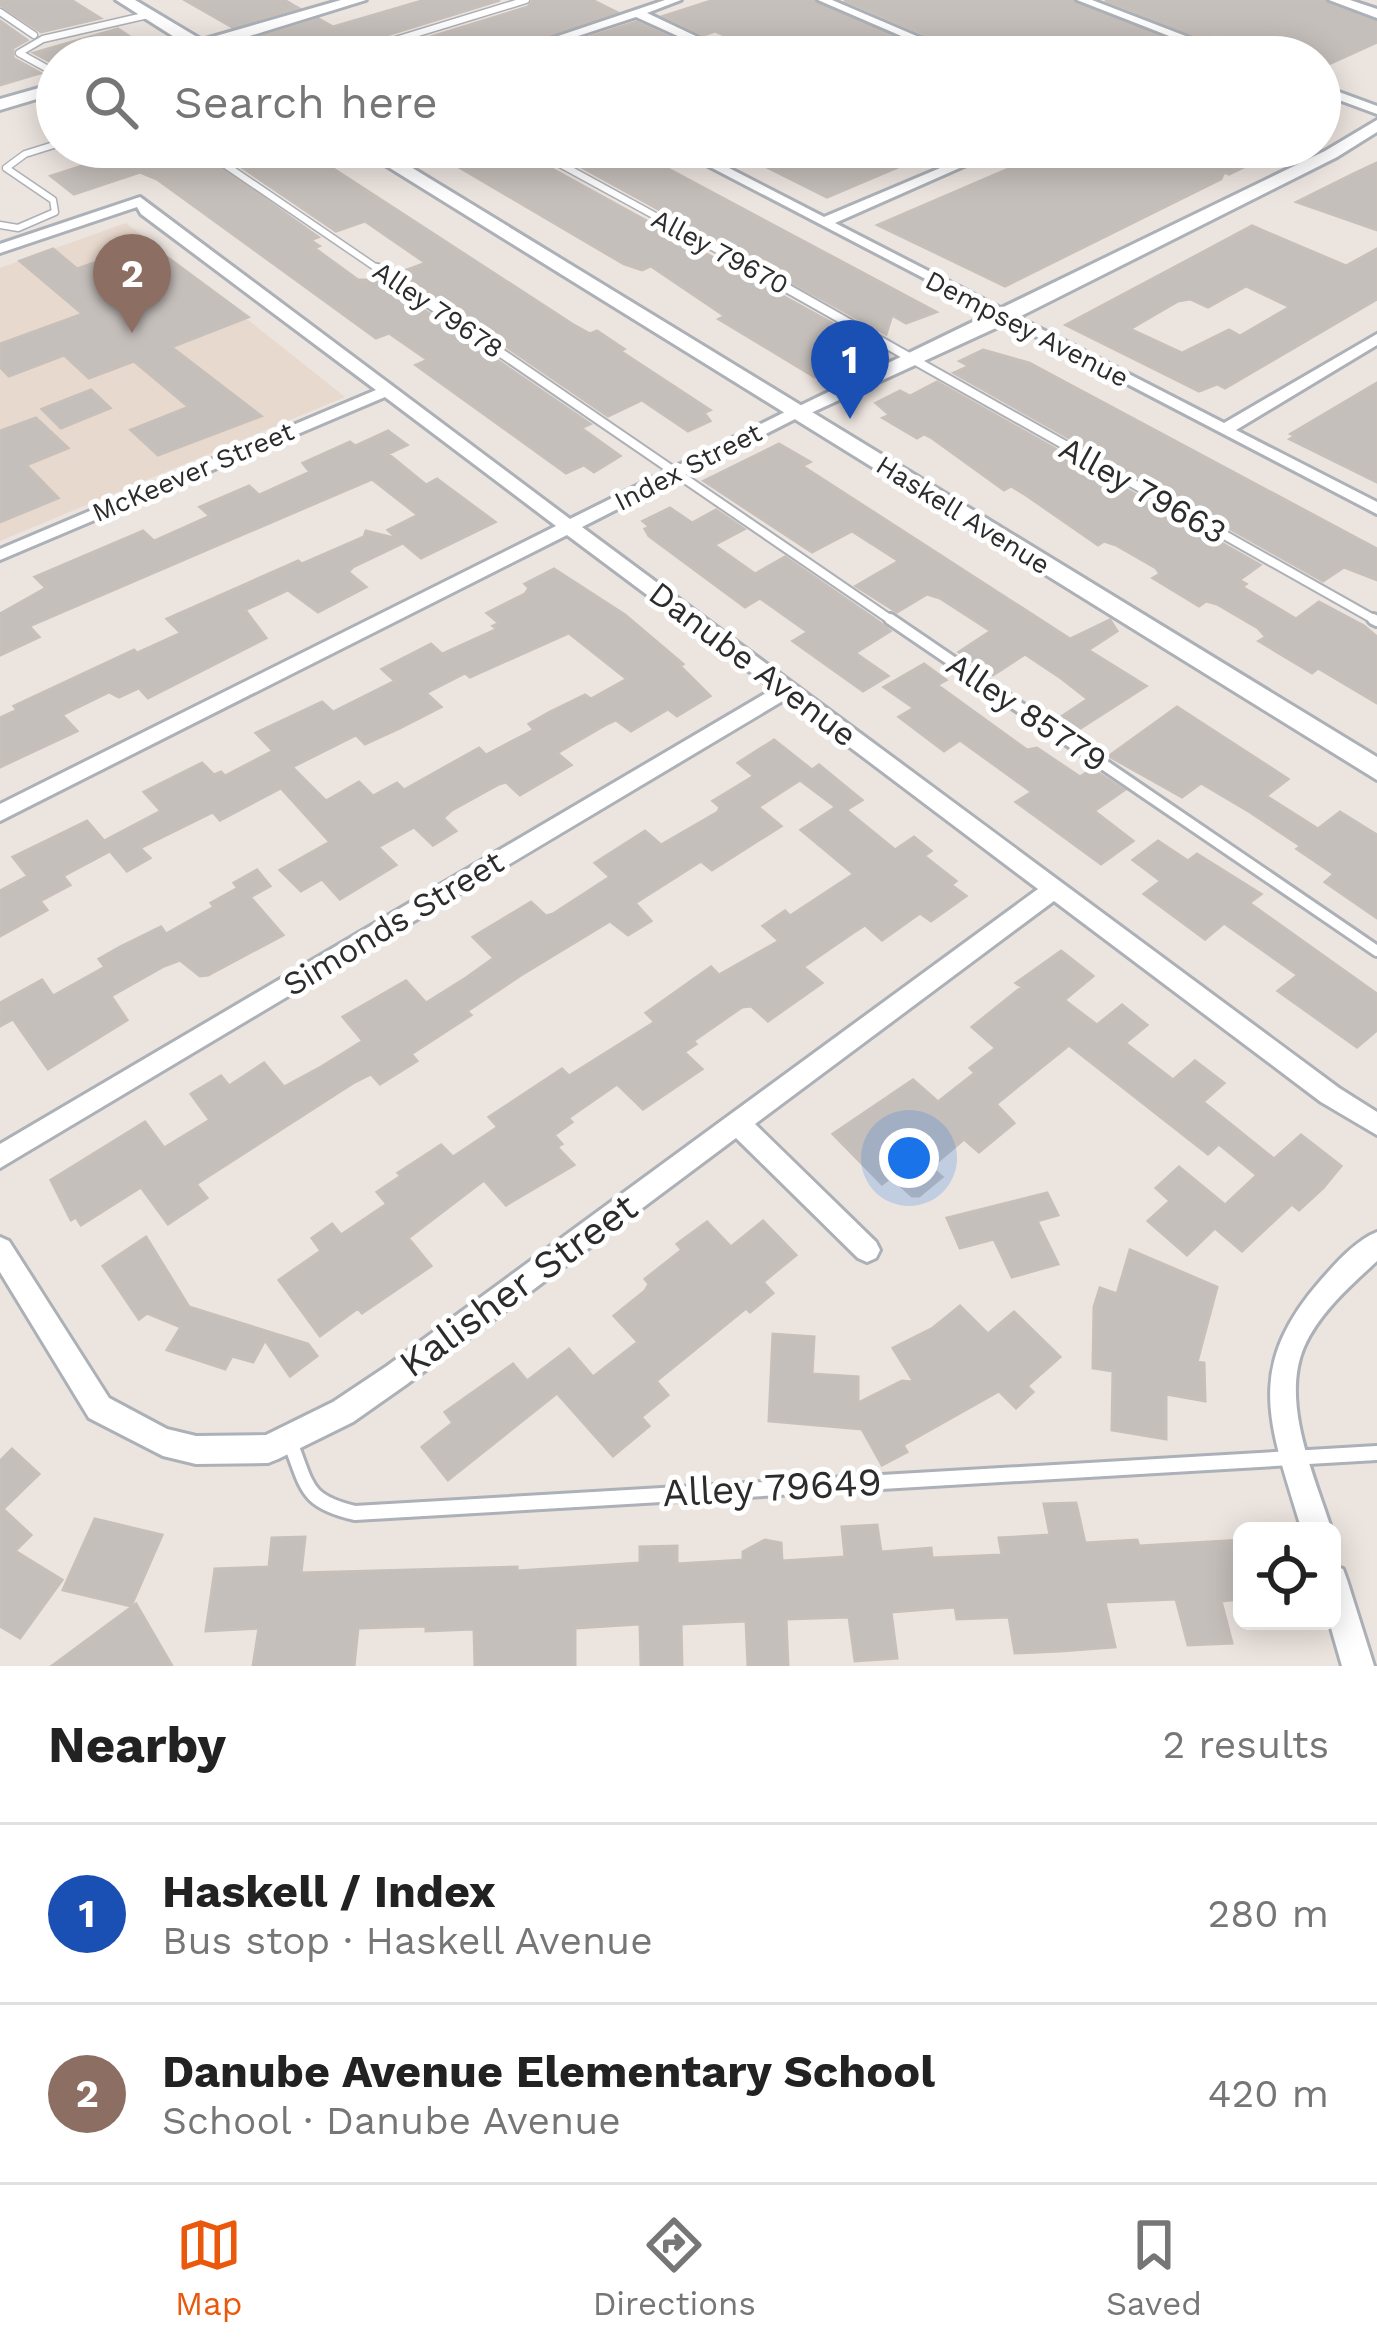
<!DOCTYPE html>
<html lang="en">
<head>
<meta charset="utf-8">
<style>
	body { margin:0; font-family:"Work Sans",sans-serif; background:#f6f6f6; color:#222 }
	.controls { position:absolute; right:36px; bottom:36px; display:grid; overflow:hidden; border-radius:18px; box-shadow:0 6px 30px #0003 }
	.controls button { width:108px; height:108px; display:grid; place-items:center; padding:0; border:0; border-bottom:3px solid #e0e0e0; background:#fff; color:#222; font:60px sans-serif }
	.you { position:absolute; left:909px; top:1158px; width:42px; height:42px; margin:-30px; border:9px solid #fff; border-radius:50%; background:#1a73e8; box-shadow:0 0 0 18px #1a73e833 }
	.badge { display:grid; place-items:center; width:78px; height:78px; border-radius:50%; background:#ea580c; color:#fff; font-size:39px; font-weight:700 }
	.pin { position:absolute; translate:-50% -99px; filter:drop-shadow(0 3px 6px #0008) }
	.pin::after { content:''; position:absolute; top:63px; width:42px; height:36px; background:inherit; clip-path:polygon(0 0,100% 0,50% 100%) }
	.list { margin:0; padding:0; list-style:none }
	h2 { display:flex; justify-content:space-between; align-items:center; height:156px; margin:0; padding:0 48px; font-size:51px }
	h2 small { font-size:39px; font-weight:400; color:#767676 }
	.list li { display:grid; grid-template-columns:78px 1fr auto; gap:36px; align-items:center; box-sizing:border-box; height:180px; padding:0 48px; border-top:3px solid #e0e0e0 }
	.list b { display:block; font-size:45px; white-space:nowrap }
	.list p { margin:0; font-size:39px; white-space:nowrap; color:#767676 }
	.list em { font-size:39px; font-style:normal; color:#767676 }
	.icon { flex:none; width:66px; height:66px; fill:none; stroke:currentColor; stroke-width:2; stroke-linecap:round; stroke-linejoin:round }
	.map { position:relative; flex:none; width:1377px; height:1666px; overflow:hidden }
	.search { position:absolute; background:#fff; box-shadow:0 6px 30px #0003; left:36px; right:36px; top:36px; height:132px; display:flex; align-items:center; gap:30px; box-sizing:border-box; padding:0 42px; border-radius:66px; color:#767676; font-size:45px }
	.sheet { height:516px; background:#fff }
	nav { display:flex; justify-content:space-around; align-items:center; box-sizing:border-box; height:168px; border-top:3px solid #e0e0e0; background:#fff; font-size:33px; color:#767676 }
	nav a { display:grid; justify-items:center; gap:6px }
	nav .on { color:#ea580c }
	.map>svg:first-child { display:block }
</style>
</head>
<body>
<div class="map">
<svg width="1377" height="1666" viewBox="0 0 1377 1666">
	<rect width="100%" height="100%" fill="#ece4df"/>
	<polygon fill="#e8d9ce" points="126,223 345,397 0,541 0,268"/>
	<g fill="#c5bfbb" stroke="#c7bfb9" stroke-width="3" fill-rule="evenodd">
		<polygon points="0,0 71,0 100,18 41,32 0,5"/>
		<polygon points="185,0 284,0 298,8 232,27"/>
		<polygon points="425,0 500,0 338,50 333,57 284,57 254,39 319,19 333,27"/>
		<polygon points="533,0 592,0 616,12 524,43 512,36 449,57 366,57 528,7"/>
		<polygon points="714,0 814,0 921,49 900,57 866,57 851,51 776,57 715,31 704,35 664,16"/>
		<polygon points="844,0 1073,0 1185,47 1157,57 1005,57 955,37 942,42"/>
		<polygon points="1105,0 1325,0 1377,22 1377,42 1322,67 1320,57 1277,57 1215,34 1205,39"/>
		<polygon points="0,21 27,40 13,48 13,58 40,73 0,85"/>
		<polygon points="636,22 682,43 641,57 551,57 543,52"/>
		<polygon points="118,29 142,45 97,57 57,57 57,65 34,53"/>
		<polygon points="141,147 192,147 318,237 310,240 319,246 314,248 358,280 380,280 590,424 581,428 620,456 594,472 584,465 566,473 416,365 428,360 389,333 376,338 157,179 140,172 74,194 51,176"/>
		<polygon points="212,147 292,147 329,166 572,324 590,334 597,331 624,349 620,351 710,410 704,413 710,421 688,431 642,400 608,416 399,273 426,263 365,221 336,231"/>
		<polygon points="425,147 522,147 525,154 877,348 815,377 719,319 725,316 651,266 642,270 624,264"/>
		<polygon points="545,147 627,147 936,312 906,323 892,315 886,334"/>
		<polygon points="870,147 945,147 827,197 763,165 793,152 822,167"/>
		<polygon points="1060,147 1072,152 1095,147 1285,147 1229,174 1224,172 1221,179 1005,286 878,225"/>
		<polygon points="1377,163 1377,230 1297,202 1353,174"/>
		<path d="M1252 226 1346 266 1377 249V299L1225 388 1217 384 1199 391 1066 325ZM1246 286 1290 307 1240 336 1229 330 1182 353 1130 329 1178 301 1190 299 1208 307Z"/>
		<polygon points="149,244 248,317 171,347 261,416 158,455 131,430 189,407 134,361 89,378 64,355 9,376 0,367 0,344 83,314 20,261 53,249 77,269"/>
		<polygon points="983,350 1029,363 1377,549 1377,580 1344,567 1323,581 954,373 969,366 960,361"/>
		<polygon points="937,382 1260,565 1239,580 1246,584 1242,587 1296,619 1319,602 1364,626 1377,637 1377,703 1318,668 1312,673 1259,641 1266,637 1258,628 1217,604 1206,601 1199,606 1153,578 1160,574 1156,568 1116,545 1104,541 1098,545 1026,495 1011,486 1004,490 932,438 924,434 917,438 883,418 890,415 876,403 900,391 910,396"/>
		<polygon points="1377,383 1377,482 1290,439 1295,436 1291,434"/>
		<polygon points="91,390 110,408 61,428 42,409"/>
		<polygon points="36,418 68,448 26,465 58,498 0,522 0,431"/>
		<polygon points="388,431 407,445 388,454 426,485 437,479 495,522 421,558 403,543 353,567 348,572 366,587 318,612 288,590 245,610 266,638 148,698 139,688 119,697 109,692 62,715 77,731 0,767 0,718 17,710 14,706 134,650 137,653 181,633 167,619 298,561 302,564 364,537 366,531 398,539 388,530 418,515 372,479 29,626 39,637 0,655 0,614 46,588 35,577 143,531 154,541 210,516 200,507 249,486 259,495 310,472 303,463 350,442 355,446"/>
		<polygon points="779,444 810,462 802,466 1070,639 1110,620 1117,631 1088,650 1146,686 1076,731 1058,719 1088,699 1061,678 1025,654 993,675 959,652 991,631 940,598 927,594 897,612 856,586 899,561 852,531 812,552 704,481"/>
		<polygon points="670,508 692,523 716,510 744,529 714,545 755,574 785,557 879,622 890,631 855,653 888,676 863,691 793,641 808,632 760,598 745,607 649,536 645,529 650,527 643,521"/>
		<path d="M554 569 625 615 683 664 680 666 710 696 677 716 668 709 631 731 616 720 605 725 557 753 571 765 520 795 506 782 499 784 452 810 443 818 456 831 433 845 414 827 378 847 396 865 340 899 322 879 301 891 280 870 330 842 281 788 220 820 213 812 140 848 150 858 127 871 110 851 63 876 70 885 40 901 47 910 0 936V891L28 876 13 857 87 821 104 841 161 811 144 792 202 763 214 775 221 772 225 776 273 751 256 733 322 702 333 712 395 681 382 669 431 644 442 654 497 629 493 626 499 623 487 613 525 594 529 588 525 584ZM569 633 627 679 591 699 585 695 550 712 529 724 534 730 486 755 479 748 404 790 397 783 373 796 359 782 326 801 292 767 356 735 365 744 400 728 441 707 426 693 465 673 470 677Z"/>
		<polygon points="924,664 946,680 937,685 1027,750 1037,748 1080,777 1092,769 1124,790 1094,811 1133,841 1101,864 1016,802 1032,792 960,740 944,751 899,717 914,708 884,687"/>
		<polygon points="1177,707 1288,779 1266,796 1318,829 1340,812 1377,835 1377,918 1325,882 1334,874 1297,849 1301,846 1250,812 1201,783 1182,797 1109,756"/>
		<polygon points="774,740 812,770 819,765 862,800 846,810 895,850 914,837 931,851 924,856 956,881 951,885 966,896 931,921 920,913 882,940 865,925 854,932 803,967 822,983 768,1021 751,1006 742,1007 693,1041 696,1044 684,1052 702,1069 643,1109 617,1084 568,1118 572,1122 554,1135 562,1144 557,1147 574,1165 506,1205 484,1180 408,1238 431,1266 362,1313 358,1308 320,1336 279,1280 321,1251 312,1238 332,1224 341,1235 387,1204 377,1192 401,1176 398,1173 441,1145 453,1157 498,1127 489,1117 562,1069 569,1076 655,1022 646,1013 711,967 719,975 779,941 763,926 785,911 790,916 854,874 801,830 836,807 800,780 758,807 781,826 712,870 701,861 635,903 651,921 628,935 610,921 521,975 467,1011 471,1015 411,1054 417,1061 380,1084 371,1074 353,1083 196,1184 207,1198 168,1224 141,1187 81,1225 76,1217 71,1220 51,1180 145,1122 164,1148 210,1120 191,1094 221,1076 229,1086 264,1063 284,1087 321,1067 363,1041 343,1017 406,981 426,1003 466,978 494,958 473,937 531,902 546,916 553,914 610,877 595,863 645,831 661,845 718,812 720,807 713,801 754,776 738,763"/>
		<polygon points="1158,841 1188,861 1197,854 1261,894 1249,903 1377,994 1377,1030 1357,1047 1278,991 1298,975 1224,923 1205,939 1144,894 1161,881 1133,860"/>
		<polygon points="257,870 270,886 250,897 283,935 208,975 200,976 180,960 164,966 111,996 127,1020 48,1069 13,1019 0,1026 0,1003 42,980 53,996 105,967 99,959 120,947 161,927 166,934 214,907 211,903 238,888 234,883"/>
		<polygon points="1061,951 1093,976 1064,1000 1097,1025 1122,1005 1147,1025 1125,1043 1173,1080 1195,1061 1224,1083 1203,1102 1274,1159 1301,1135 1341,1166 1323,1188 1299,1210 1292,1204 1242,1251 1215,1228 1187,1255 1148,1221 1170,1201 1156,1188 1179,1167 1225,1205 1257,1175 1219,1144 1208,1154 1069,1045 996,1104 1014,1123 979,1152 964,1139 931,1167 942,1177 919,1196 912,1196 891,1177 882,1184 833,1134 913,1080 938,1102 975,1073 970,1068 996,1048 972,1027 1022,987 1016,983"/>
		<polygon points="1047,1193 1058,1215 1037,1221 1058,1264 1012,1277 994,1239 960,1248 947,1218"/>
		<polygon points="763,1221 796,1255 763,1282 773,1293 750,1312 746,1308 656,1381 668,1395 641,1417 649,1426 613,1456 557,1393 448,1480 422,1447 453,1423 445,1412 513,1364 527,1381 569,1349 593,1377 638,1342 614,1316 645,1291 649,1284 645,1279 682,1250 677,1244 707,1222 731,1247"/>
		<polygon points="146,1237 189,1307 308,1344 317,1356 290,1376 265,1340 253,1362 232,1356 225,1369 167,1350 181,1327 147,1313 139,1319 103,1266"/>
		<polygon points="1130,1250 1217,1287 1197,1362 1204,1363 1205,1401 1166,1394 1166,1439 1112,1430 1113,1371 1093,1368 1094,1307 1100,1288 1117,1294"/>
		<polygon points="960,1306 988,1334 1014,1312 1060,1357 1027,1386 1033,1392 1016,1408 999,1391 903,1445 907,1452 882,1465 862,1429 769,1421 773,1334 814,1337 812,1374 858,1377 858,1403 902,1381 914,1382 893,1348 933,1328"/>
		<polygon points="12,1449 39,1474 3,1509 31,1535 15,1551 62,1580 20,1638 0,1626 0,1461"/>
		<polygon points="1076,1503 1085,1543 1137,1540 1139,1546 1242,1540 1242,1599 1221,1601 1232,1643 1188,1645 1176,1599 1105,1602 1115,1647 1060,1651 1015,1653 1009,1617 957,1619 955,1607 891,1612 897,1658 855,1661 849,1617 786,1619 788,1666 748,1666 746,1621 681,1624 682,1666 641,1666 640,1624 575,1628 575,1666 475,1666 474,1629 426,1631 426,1626 358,1628 354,1666 253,1666 259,1628 206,1631 215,1569 269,1567 272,1538 305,1537 301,1573 517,1567 517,1571 640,1563 640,1547 677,1546 677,1564 743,1560 743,1552 765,1540 781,1543 782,1561 845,1557 842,1527 877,1525 881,1552 931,1548 932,1558 1002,1555 999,1538 1050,1535 1044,1504"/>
		<polygon points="95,1519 162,1535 131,1606 63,1590"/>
		<polygon points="136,1604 172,1666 52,1666"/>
	</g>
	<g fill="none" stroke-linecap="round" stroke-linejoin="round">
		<defs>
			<g id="service-far3">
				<polyline points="0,12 34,35"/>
				<polyline points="340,57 526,0"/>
				<polyline points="57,74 19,53 43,39 148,15"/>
				<polyline points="199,147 381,271"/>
				<polyline points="529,147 756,271"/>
				<polyline points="0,225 18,228 55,212 53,200 6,168 25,154 57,144"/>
			</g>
			<g id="service-far2">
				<polyline points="377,268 894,622"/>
				<polyline points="751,268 1377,621"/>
			</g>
			<g id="service-far1">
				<polyline points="890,619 1377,951"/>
				<polyline points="1373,619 1377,621"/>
			</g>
			<path id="service" d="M290 1442C308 1487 304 1501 355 1513L1377 1453"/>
			<g id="minor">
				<polygon points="665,0 681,0 647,13 740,57 724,57 636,17 514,57 496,57"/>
				<polygon points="818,0 832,0 966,57 950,57"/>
				<polygon points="1077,0 1092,0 1240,57 1223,57"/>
				<polygon points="1320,85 1377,106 1377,114 1320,93"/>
				<polygon points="672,147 688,147 824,217 990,147 1007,147 835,223 1224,423 1377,334 1377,345 1236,430 1377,502 1377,514"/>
				<polygon points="140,197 570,519 789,410 801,410 801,416 582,527 1339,1088 1377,1112 1377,1135 1321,1102 1054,901 755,1124 876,1242 880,1250 876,1258 867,1262 858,1258 736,1138 407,1384 353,1422 278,1459 268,1463 196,1464 163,1456 89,1418 0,1272 0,1237 9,1241 109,1398 167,1429 196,1436 266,1435 333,1402 387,1366 1038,889 786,699 0,1168 0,1144 773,689 567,535 0,821 0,804 556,526 385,397 0,560 0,549 376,390 141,214 137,207 0,253 0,244"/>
				<path d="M1377 1232V1261C1350 1286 1319 1313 1304 1347 1280 1403 1315 1477 1332 1531H1302C1272 1428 1241 1371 1321 1280 1335 1264 1356 1240 1377 1232Z"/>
				<polygon points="1332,1565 1343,1569 1347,1580 1374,1666 1342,1666 1329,1621 1332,1621"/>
			</g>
			<g id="tertiary">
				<polygon points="1329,0 1350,0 1377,9 1377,18"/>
				<polygon points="1377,120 1377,132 1337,157 1011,321 802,417 788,417 785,413 1325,151"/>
			</g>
			<g id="secondary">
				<polygon points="116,0 135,0 202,40 341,0 366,0 214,47 214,54 155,57 187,45"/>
				<polygon points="57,83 57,93 0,110 0,99"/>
				<polygon points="356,147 378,147 1377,757 1377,780"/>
			</g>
		</defs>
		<use href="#service-far3" stroke="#acb0b7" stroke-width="9"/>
		<use href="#service-far2" stroke="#acb0b7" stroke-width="12"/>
		<use href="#service-far1" stroke="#acb0b7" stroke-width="16"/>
		<use href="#service" stroke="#acb0b7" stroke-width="20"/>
		<use href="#minor" stroke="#acb0b7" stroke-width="6"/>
		<use href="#tertiary" stroke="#acb0b7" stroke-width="6"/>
		<use href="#secondary" stroke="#acb0b7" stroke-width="6"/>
		<use href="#service-far3" stroke="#fff" stroke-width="6"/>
		<use href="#service-far2" stroke="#fff" stroke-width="8"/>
		<use href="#service-far1" stroke="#fff" stroke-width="10"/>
		<use href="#service" stroke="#fff" stroke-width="14"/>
		<use href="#minor" fill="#fff" fill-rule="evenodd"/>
		<use href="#tertiary" fill="#fff" fill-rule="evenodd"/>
		<use href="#secondary" fill="#fff" fill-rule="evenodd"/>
	</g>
	<g text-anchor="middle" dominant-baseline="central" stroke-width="10" stroke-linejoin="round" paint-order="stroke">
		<g font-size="27" fill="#2c2c2c" stroke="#fff">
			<text transform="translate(720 252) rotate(28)">Alley 79670</text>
			<text transform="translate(438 310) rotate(34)">Alley 79678</text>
			<text transform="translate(1027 329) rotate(27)">Dempsey Avenue</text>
			<text transform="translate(688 467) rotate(-27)">Index Street</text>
			<text transform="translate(193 472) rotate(-23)">McKeever Street</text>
			<text transform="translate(963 515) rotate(32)">Haskell Avenue</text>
		</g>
		<g font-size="33" fill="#2c2c2c" stroke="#fff">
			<text transform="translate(1143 490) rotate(29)">Alley 79663</text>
			<text transform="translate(753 664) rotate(37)">Danube Avenue</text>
			<text transform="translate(1027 712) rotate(34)">Alley 85779</text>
			<text transform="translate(393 923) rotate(-31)">Simonds Street</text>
		</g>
		<g font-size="39" fill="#2c2c2c" stroke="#fff">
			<text transform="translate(518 1285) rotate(-36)">Kalisher Street</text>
			<text transform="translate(772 1487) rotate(-3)">Alley 79649</text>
		</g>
	</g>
</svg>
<div class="controls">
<button><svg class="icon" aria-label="locate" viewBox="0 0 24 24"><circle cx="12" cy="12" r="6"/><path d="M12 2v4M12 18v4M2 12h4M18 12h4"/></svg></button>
</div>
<div class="you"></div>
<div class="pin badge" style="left:850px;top:419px;background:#1a4fb4">1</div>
<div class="pin badge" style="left:132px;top:333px;background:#8d6e63">2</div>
<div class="search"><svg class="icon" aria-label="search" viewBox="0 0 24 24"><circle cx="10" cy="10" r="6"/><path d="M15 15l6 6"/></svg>Search here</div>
</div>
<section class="sheet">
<h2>Nearby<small>2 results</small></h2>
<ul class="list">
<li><span class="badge" style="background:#1a4fb4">1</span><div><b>Haskell / Index</b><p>Bus stop · Haskell Avenue</p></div><em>280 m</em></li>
<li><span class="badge" style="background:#8d6e63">2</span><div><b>Danube Avenue Elementary School</b><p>School · Danube Avenue</p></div><em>420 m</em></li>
</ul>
</section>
<nav>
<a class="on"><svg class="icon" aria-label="map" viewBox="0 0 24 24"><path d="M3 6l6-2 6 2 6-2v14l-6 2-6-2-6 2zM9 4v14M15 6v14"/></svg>Map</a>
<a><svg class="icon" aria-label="directions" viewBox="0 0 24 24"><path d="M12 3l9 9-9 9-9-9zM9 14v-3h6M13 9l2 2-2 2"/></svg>Directions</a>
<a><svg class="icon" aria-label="saved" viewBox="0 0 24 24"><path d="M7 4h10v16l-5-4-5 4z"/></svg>Saved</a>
</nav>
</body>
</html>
